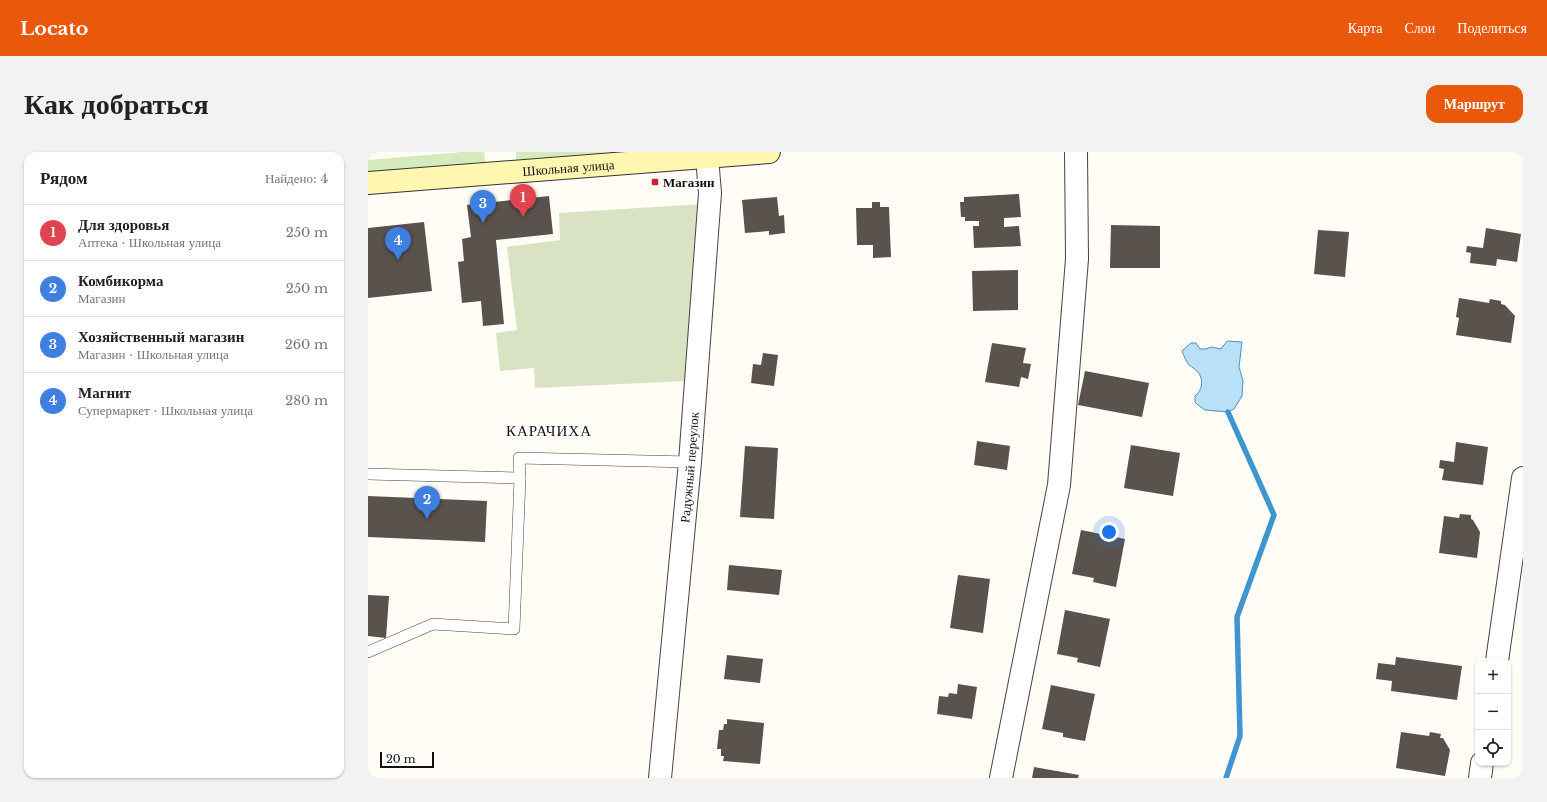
<!DOCTYPE html>
<html lang="ru">
<head>
<meta charset="utf-8">
<style>
	body { margin:0; font-family:"Libre Baskerville",serif; background:#f2f2f2; color:#222 }
	.controls { position:absolute; right:12px; bottom:12px; display:grid; overflow:hidden; border-radius:8px; box-shadow:0 1px 3px #0004 }
	.controls button { width:36px; height:36px; display:grid; place-items:center; padding:0; border:0; border-bottom:1px solid #e0e0e0; background:#fff; color:#222; font:20px sans-serif }
	.scale { position:absolute; left:12px; bottom:10px; width:54px; box-sizing:border-box; padding-left:4px; border:2px solid #111; border-top:0; font-size:11px; line-height:14px; white-space:nowrap; color:#111; -webkit-text-stroke:3px #fff; paint-order:stroke }
	.you { position:absolute; left:741px; top:380px; width:14px; height:14px; margin:-10px; border:3px solid #fff; border-radius:50%; background:#1a73e8; box-shadow:0 0 0 6px #1a73e833 }
	.badge { display:grid; place-items:center; width:26px; height:26px; border-radius:50%; background:#ea580c; color:#fff; font-size:13px; font-weight:700 }
	.pin { position:absolute; translate:-50% -33px; filter:drop-shadow(0 1px 2px #0008) }
	.pin::after { content:''; position:absolute; top:21px; width:14px; height:12px; background:inherit; clip-path:polygon(0 0,100% 0,50% 100%) }
	.list { margin:0; padding:0; list-style:none }
	h2 { display:flex; justify-content:space-between; align-items:center; height:52px; margin:0; padding:0 16px; font-size:17px }
	h2 small { font-size:13px; font-weight:400; color:#767676 }
	.list li { display:grid; grid-template-columns:26px 1fr auto; gap:12px; align-items:center; box-sizing:border-box; height:56px; padding:0 16px; border-top:1px solid #e0e0e0 }
	.list b { display:block; font-size:15px; white-space:nowrap }
	.list p { margin:0; font-size:13px; white-space:nowrap; color:#767676 }
	.list em { font-size:13px; font-style:normal; color:#767676 }
	.icon { flex:none; width:22px; height:22px; fill:none; stroke:currentColor; stroke-width:2; stroke-linecap:round; stroke-linejoin:round }
	.map { position:relative; flex:none; width:1155px; height:626px; overflow:hidden; border-radius:12px }
	header { display:flex; align-items:center; gap:24px; box-sizing:border-box; height:56px; padding:0 20px; background:#ea580c; color:#fff }
	header strong { font-size:19px }
	nav { display:flex; gap:22px; margin-inline-start:auto; font-size:14px }
	.intro { display:flex; align-items:center; justify-content:space-between; box-sizing:border-box; height:96px; padding:0 24px }
	h1 { margin:0; font-size:28px }
	.button { padding:10px 18px; border-radius:12px; background:#ea580c; color:#fff; font-size:14px; font-weight:700 }
	main { display:flex; gap:24px; padding:0 24px }
	aside { flex:1; background:#fff; border-radius:12px; box-shadow:0 1px 3px #0004 }
	.map>svg:first-child { display:block }
</style>
</head>
<body>
<header>
<strong>Locato</strong>
<nav><a>Карта</a><a>Слои</a><a>Поделиться</a></nav>
</header>
<div class="intro"><h1>Как добраться</h1><a class="button">Маршрут</a></div>
<main>
<aside>
<h2>Рядом<small>Найдено: 4</small></h2>
<ul class="list">
<li><span class="badge" style="background:#e0444e">1</span><div><b>Для здоровья</b><p>Аптека · Школьная улица</p></div><em>250 m</em></li>
<li><span class="badge" style="background:#3f7fe0">2</span><div><b>Комбикорма</b><p>Магазин</p></div><em>250 m</em></li>
<li><span class="badge" style="background:#3f7fe0">3</span><div><b>Хозяйственный магазин</b><p>Магазин · Школьная улица</p></div><em>260 m</em></li>
<li><span class="badge" style="background:#3f7fe0">4</span><div><b>Магнит</b><p>Супермаркет · Школьная улица</p></div><em>280 m</em></li>
</ul>
</aside>
<div class="map">
<svg width="1155" height="626" viewBox="0 0 1155 626">
	<rect width="100%" height="100%" fill="#fffdf5"/>
	<g fill="#d5ebbd">
		<polygon points="95,0 116,0 117,10 0,20 0,8"/>
		<polygon points="148,0 240,0 148,8"/>
	</g>
	<polygon fill="#d9e3c4" points="335,52 320,229 167,236 166,216 132,219 128,181 149,178 139,95 192,88 191,61"/>
	<path fill="#b9e0f7" stroke="#3f96cf" d="M859 189 874 190 871 215 875 229 874 244 866 257 860 260 837 258 830 253 827 250V244C835 238 836 226 829 219 827 217 824 215 821 213 818 209 816 204 814 199L823 191H828L832 197H837L844 195 853 197Z"/>
	<g fill="none" stroke-linecap="round" stroke-linejoin="round">
		<polyline stroke="#3f96cf" stroke-width="5.5" points="858,626 872,584 869,465 906,363 860,260"/>
	</g>
	<g fill="#5a524d">
		<polygon points="651,42 653,65 636,66 636,75 651,74 653,94 606,96 605,74 611,74 611,69 597,69 597,65 593,65 592,50 596,50 596,45"/>
		<polygon points="181,44 185,82 128,88 136,172 115,174 113,149 94,151 90,110 96,109 94,87 103,85 99,53"/>
		<polygon points="409,45 411,64 416,63 417,81 401,83 401,79 377,81 374,48"/>
		<polygon points="504,50 512,50 512,55 521,55 523,105 505,106 505,93 489,93 488,56 504,56"/>
		<polygon points="56,70 64,139 0,146 0,76"/>
		<polygon points="743,73 792,74 792,116 742,116"/>
		<polygon points="1118,76 1153,82 1149,110 1129,107 1128,114 1102,111 1103,101 1098,100 1099,94 1115,96"/>
		<polygon points="950,78 981,80 977,125 946,122"/>
		<polygon points="650,118 650,158 605,159 604,119"/>
		<polygon points="1091,146 1121,151 1122,147 1133,149 1133,152 1137,153 1147,164 1143,191 1088,183 1091,166 1088,165"/>
		<polygon points="624,191 658,196 655,211 663,212 660,227 653,225 651,235 617,230"/>
		<polygon points="395,201 410,203 406,234 383,231 385,212 393,213"/>
		<polygon points="717,219 781,231 774,265 710,253"/>
		<polygon points="609,289 642,294 639,318 606,313"/>
		<polygon points="1088,290 1120,295 1115,333 1074,328 1076,317 1071,316 1072,308 1086,310"/>
		<polygon points="763,293 812,301 805,344 756,336"/>
		<polygon points="377,294 410,296 406,367 372,365"/>
		<polygon points="0,344 119,349 117,390 0,385"/>
		<polygon points="1092,362 1103,363 1103,367 1105,368 1112,380 1109,406 1071,401 1076,364 1091,366"/>
		<polygon points="713,378 757,387 748,435 725,430 726,426 704,422"/>
		<polygon points="361,413 414,418 411,443 359,438"/>
		<polygon points="590,423 622,427 615,481 582,476"/>
		<polygon points="0,443 21,444 18,486 0,484"/>
		<polygon points="697,458 742,467 732,515 709,510 710,506 689,502"/>
		<polygon points="359,503 395,507 392,531 356,527"/>
		<polygon points="1028,505 1094,514 1089,548 1023,539 1024,529 1008,527 1010,511 1027,513"/>
		<polygon points="590,532 609,535 604,567 569,562 571,544 580,545 581,541 589,542"/>
		<polygon points="683,533 727,542 717,589 695,585 695,581 674,577"/>
		<polygon points="359,567 396,571 392,612 355,609 356,604 353,604 353,597 349,597 351,578 355,578 356,572 359,572"/>
		<polygon points="1033,580 1061,584 1062,580 1073,582 1072,586 1075,586 1082,598 1077,624 1028,616"/>
		<polygon points="666,615 711,623 710,626 664,626"/>
	</g>
	<g fill="none" stroke-linecap="round" stroke-linejoin="round">
		<defs>
			<g id="service">
				<polyline points="0,322 152,326"/>
				<polyline points="0,500 65,472 146,477 152,326 151,306 322,310"/>
			</g>
			<g id="minor">
				<polyline points="1129,509 1155,326"/>
				<path id="s1" d="M292 626 322 310 342 41 339 5"/>
				<polyline points="633,626 691,333 709,107 708,0"/>
				<polyline points="1112,626 1114,611"/>
			</g>
			<g id="secondary">
				<path id="s2" d="M0 31 401 0"/>
			</g>
		</defs>
		<use href="#service" stroke="#444" stroke-width="12"/>
		<use href="#minor" stroke="#444" stroke-width="24"/>
		<use href="#secondary" stroke="#333" stroke-width="24"/>
		<use href="#service" stroke="#fff" stroke-width="11"/>
		<use href="#minor" stroke="#fff" stroke-width="22"/>
		<use href="#secondary" stroke="#fff6b0" stroke-width="22"/>
	</g>
	<rect fill="#c4262e" stroke="#fff" stroke-width="1.5" x="283" y="26" width="8" height="8" rx="2"/>
	<g text-anchor="middle" dominant-baseline="central" stroke-width="4" stroke-linejoin="round" paint-order="stroke">
		<g font-size="13" fill="#111" stroke="#fff">
			<text stroke="none"><textPath href="#s2" startOffset="201">Школьная улица</textPath></text>
			<text stroke="none"><textPath href="#s1" startOffset="312">Радужный переулок</textPath></text>
		</g>
		<g font-size="13" font-weight="bold" fill="#111" stroke="#fff" text-anchor="start">
			<text x="295" y="30">Магазин</text>
		</g>
		<g font-size="15" letter-spacing="1" fill="#111" stroke="#fff">
			<text x="181" y="278">КАРАЧИХА</text>
		</g>
	</g>
</svg>
<div class="controls">
<button>+</button>
<button>−</button>
<button><svg class="icon" aria-label="locate" viewBox="0 0 24 24"><circle cx="12" cy="12" r="6"/><path d="M12 2v4M12 18v4M2 12h4M18 12h4"/></svg></button>
</div>
<div class="scale">20 m</div>
<div class="you"></div>
<div class="pin badge" style="left:155px;top:65px;background:#e0444e">1</div>
<div class="pin badge" style="left:59px;top:367px;background:#3f7fe0">2</div>
<div class="pin badge" style="left:115px;top:71px;background:#3f7fe0">3</div>
<div class="pin badge" style="left:30px;top:108px;background:#3f7fe0">4</div>
</div>
</main>
</body>
</html>
